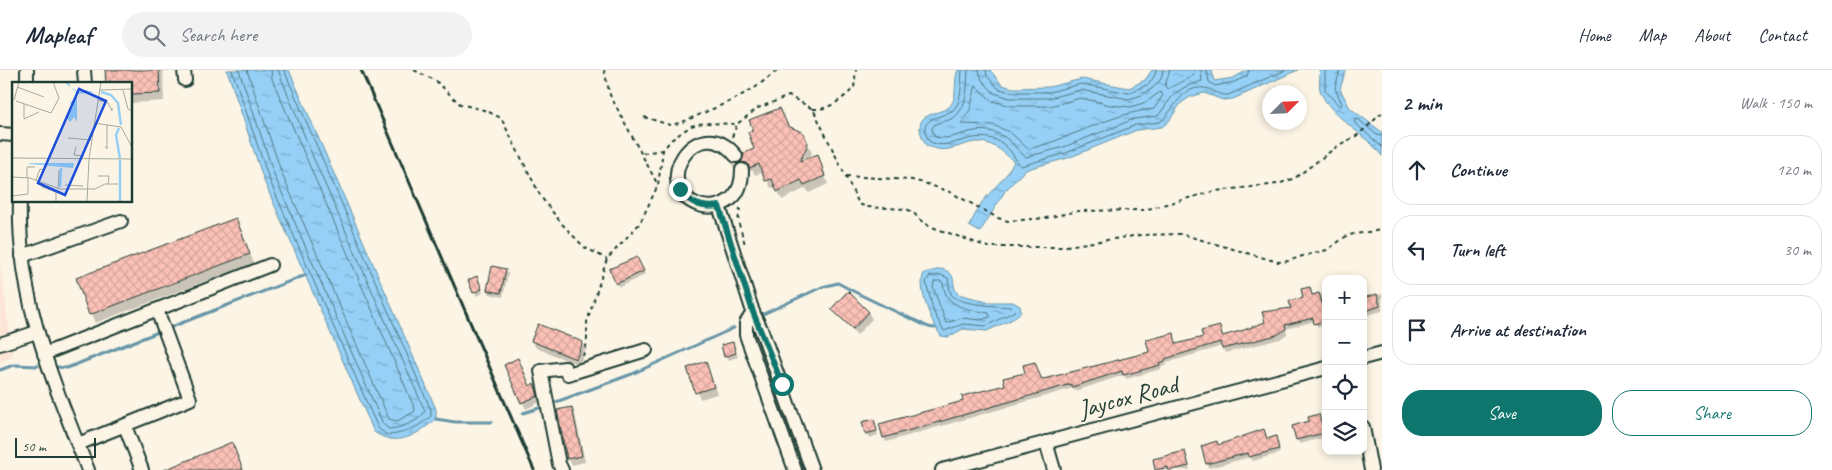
<!DOCTYPE html>
<html lang="en">
<head>
<meta charset="utf-8">
<style>
	body { margin:0; font-family:Caveat,sans-serif; background:#f2f2f3; color:#1f2937 }
	.controls { position:absolute; right:15px; bottom:15px; display:grid; overflow:hidden; border-radius:10px; box-shadow:0 2px 8px #0003 }
	.controls button { width:45px; height:45px; display:grid; place-items:center; padding:0; border:0; border-bottom:1px solid #e0e1e3; background:#fff; color:#1f2937; font:25px sans-serif }
	.compass { position:absolute; left:1262px; top:15px; width:45px; height:45px; border-radius:50%; background:#fff; box-shadow:0 2px 8px #0003; rotate:66deg }
	.scale { position:absolute; left:15px; bottom:12px; width:81px; box-sizing:border-box; padding-left:5px; border:2px solid #1f3d34; border-top:0; font-size:14px; line-height:18px; white-space:nowrap; color:#1f3d34; -webkit-text-stroke:4px #fcf5e5; paint-order:stroke }
	.stop { position:absolute; width:15px; height:15px; margin:-11px; border:4px solid #0f766e; border-radius:50%; background:#fff }
	.stop.end { background:#0f766e; border-color:#fff; box-shadow:0 1px 5px #0008 }
	.list { margin:0; padding:0; list-style:none }
	h2 { display:flex; justify-content:space-between; align-items:center; height:65px; margin:0; padding:0 20px; font-size:21px }
	h2 small { font-size:16px; font-weight:400; color:#747a83 }
	.list li { display:grid; grid-template-columns:32px 1fr auto; gap:15px; align-items:center; box-sizing:border-box; height:70px; margin:0 10px 10px; padding:0 10px; border:1px solid #e0e1e3; border-radius:20px }
	.list b { display:block; font-size:19px; white-space:nowrap }
	.list em { font-size:16px; font-style:normal; color:#747a83 }
	.actions { display:flex; gap:10px; padding:15px 20px }
	.actions a { flex:1; padding:11px 0; border:1px solid #0f766e; border-radius:20px; text-align:center; font-size:18px; color:#0f766e }
	.actions .main { background:#0f766e; color:#fff }
	.icon { flex:none; width:28px; height:28px; fill:none; stroke:currentColor; stroke-width:2; stroke-linecap:round; stroke-linejoin:round }
	.map { position:relative; flex:none; width:1382px; height:400px; overflow:hidden }
	header { display:flex; align-items:center; gap:30px; box-sizing:border-box; height:70px; padding:0 25px; background:#fff; border-bottom:1px solid #e0e1e3 }
	header strong { font-size:24px }
	nav { display:flex; gap:28px; margin-inline-start:auto; font-size:18px }
	.search { width:350px; height:45px; background:#f2f2f3; display:flex; align-items:center; gap:12px; box-sizing:border-box; padding:0 18px; border-radius:28px; color:#747a83; font-size:19px }
	main { display:flex }
	aside { flex:1; background:#fff }
	.map>svg:first-child { display:block }
</style>
</head>
<body>
<header>
<strong>Mapleaf</strong>
<div class="search"><svg class="icon" aria-label="search" viewBox="0 0 24 24"><circle cx="10" cy="10" r="6"/><path d="M15 15l6 6"/></svg>Search here</div>
<nav><a>Home</a><a>Map</a><a>About</a><a>Contact</a></nav>
</header>
<main>
<div class="map">
<svg width="1382" height="400" viewBox="0 0 1382 400">
	<defs>
		<pattern id="water-ripples" width="26" height="14" patternUnits="userSpaceOnUse" patternTransform="scale(1.25)"><rect width="26" height="14" fill="#96d0f6"/><path d="M2 4q2-2 4 0t4 0M15 11q2-2 4 0t4 0" fill="none" stroke="#7aaac8"/></pattern>
		<pattern id="building-cross-hatch" width="8" height="8" patternUnits="userSpaceOnUse" patternTransform="scale(1.25)"><rect width="8" height="8" fill="#fbc0b6"/><path d="M0 0l8 8M0 8l8-8" fill="none" stroke="#d7a69d"/></pattern>
	</defs>
	<rect width="100%" height="100%" fill="#fcf5e5"/>
	<filter id="ink" filterUnits="userSpaceOnUse"><feTurbulence type="fractalNoise" baseFrequency=".02" numOctaves="2"/><feDisplacementMap in="SourceGraphic" scale="10" xChannelSelector="R" yChannelSelector="G"/><feConvolveMatrix kernelMatrix="1 2 1 2 8 2 1 2 1" color-interpolation-filters="sRGB"/></filter>
	<g filter="url(#ink)">
		<polygon fill="#fce5d7" points="0,192 13,287 0,292"/>
		<g fill="url(#water-ripples)" stroke="#6695a8">
			<path d="M227 0H289L436 339V349C417 365 397 378 374 362L264 111Z"/>
			<path d="M958 0H990L1002 15 1013 18 1049 17 1082 9 1129 18 1145 10 1152 0H1212L1214 11 1233 8 1248 0H1298L1233 29 1223 30 1204 23 1190 27 1181 33 1169 51 1162 57 1137 60 1068 88 1031 98 1024 101 1005 121 980 162 969 156 982 132 1006 105 1014 92C971 48 961 93 926 75 906 39 941 47 951 35 958 25 953 11 958 0Z"/>
			<path d="M1319 0H1346L1340 19 1350 38 1382 62V86C1365 63 1333 49 1321 23 1318 17 1321 7 1319 0Z"/>
			<path d="M941 199C960 204 949 213 958 224L989 232H1013L1020 236 1021 242 1011 250 987 261 963 259 948 267 941 266C931 251 917 219 924 203Z"/>
		</g>
		<g fill="#0003">
			<polygon points="107,0 163,0 164,31 131,33 131,14"/>
			<polygon points="780,39 789,57 803,64 812,83 809,89 818,86 828,114 809,123 806,118 782,130 776,117 771,118 763,102 755,105 753,101 747,100 742,92 756,80"/>
			<polygon points="732,94 736,95 741,103 739,108"/>
			<polygon points="235,149 254,193 95,253 91,244"/>
			<polygon points="639,192 645,205 619,217 617,213"/>
			<polygon points="505,200 508,204 503,227 490,224 488,220"/>
			<polygon points="478,211 483,223 477,226 475,222"/>
			<polygon points="1309,218 1313,226 1326,223 1326,255 1318,257 1315,251 1286,259 1287,264 1280,269 1225,283 1222,276 1166,293 1167,295 1161,297 1161,299 1126,309 1124,305 1075,321 1073,318 886,372 884,368 881,355 1041,309 1150,282 1173,265 1177,275 1204,268 1219,258 1223,267 1266,253 1292,239 1305,229"/>
			<polygon points="1363,221 1367,227 1382,224 1382,241 1363,246"/>
			<polygon points="833,239 868,242 872,249 857,265"/>
			<polygon points="532,271 582,273 586,279 579,295 536,278"/>
			<polygon points="734,277 738,287 728,290 726,286"/>
			<polygon points="706,293 717,324 700,329 689,298"/>
			<polygon points="505,295 530,317 534,315 540,332 526,339"/>
			<polygon points="571,338 575,345 585,392 572,395 568,389 558,341"/>
			<polygon points="1318,346 1325,367 1300,374 1297,370 1310,352"/>
			<polygon points="874,351 878,365 869,368 864,353"/>
			<polygon points="1264,361 1267,370 1275,368 1280,383 1253,391 1250,387 1209,398 1207,394 1218,376"/>
			<polygon points="1185,382 1190,400 1157,400 1154,390"/>
		</g>
		<g fill="none" stroke-linecap="round" stroke-linejoin="round">
			<g stroke="#4f7882" stroke-width="1">
				<path d="M232 0 269 109 378 358 387 365C403 365 419 357 431 346V340L284 0"/>
				<path d="M239 0 275 107 383 354 389 359C400 358 420 352 425 341L313 87 278 0"/>
				<polyline points="247,0 282,104 389,349 397,351 414,342 415,339 272,9 271,0"/>
				<path d="M962 0C961 10 962 25 957 35 948 51 913 43 929 71 950 84 973 56 1002 73 1012 80 1015 90 1021 96L1066 83 1136 55 1160 52C1174 41 1181 15 1205 18 1213 19 1219 26 1228 25L1286 0"/>
				<path d="M968 0C967 16 968 38 953 48 947 52 940 51 934 55L932 59 934 66C955 75 975 48 1006 68 1013 73 1019 82 1026 87L1064 77 1134 49 1158 46 1174 24 1185 17 1202 11 1201 0"/>
				<polyline points="979,0 982,10 994,23 1010,28 1049,28 1081,20 1129,29 1142,25 1153,18 1161,9 1163,0"/>
				<polyline points="986,0 987,6 999,19 1012,22 1049,22 1081,14 1129,23 1149,14 1155,5 1156,0"/>
				<polyline points="1170,0 1165,16 1167,19 1193,6 1194,0"/>
				<polyline points="1207,0 1209,12 1215,16 1234,12 1247,6 1249,0"/>
				<polyline points="1325,0 1325,20 1340,37 1342,34 1335,18 1340,0"/>
				<path d="M976 16 992 31 1012 36H1050L1081 28 1110 35 1131 37 1146 32 1160 22 1163 25 1154 39C1111 43 1071 69 1028 79L1010 62 993 55 961 54 970 40Z"/>
				<polyline points="1382,66 1377,65 1358,49 1354,50 1355,53 1382,77"/>
				<path d="M941 205 948 208C949 213 949 219 951 224 958 235 998 236 1011 237L1015 241 986 256 963 254 944 261 934 243 926 212 929 207Z"/>
				<path d="M940 211 943 213C945 238 968 239 989 243L990 247 981 250 962 248 946 253 933 217 934 212Z"/>
			</g>
			<g stroke="#6695a8" stroke-width="3">
				<path d="M761 245 822 217 838 213C863 227 888 238 914 250 922 253 926 258 935 258"/>
				<polyline points="166,259 306,205"/>
				<polyline points="58,297 67,298 161,261"/>
				<polyline points="0,300 14,295 38,296"/>
				<polyline points="556,332 632,304 734,258"/>
				<polyline points="523,343 539,338"/>
				<polyline points="436,349 455,352 492,352"/>
			</g>
		</g>
		<g fill="url(#building-cross-hatch)" stroke="#1f3d34">
			<polygon points="105,0 159,0 160,23 131,24 131,14 106,14"/>
			<polygon points="780,38 788,56 804,63 808,74 800,91 818,84 825,106 804,115 801,110 777,122 772,109 765,111 759,94 750,98 747,93 741,92 744,83 754,79 748,62 753,60 749,50"/>
			<polygon points="236,148 250,184 89,245 76,208"/>
			<polygon points="637,187 644,201 616,214 609,199"/>
			<polygon points="492,196 506,199 501,223 487,220"/>
			<polygon points="477,206 482,219 473,223 468,210"/>
			<polygon points="1310,217 1312,225 1319,223 1324,240 1326,239 1326,251 1314,254 1313,248 1285,255 1286,259 1277,265 1222,279 1220,272 1165,289 1165,291 1159,293 1160,295 1135,302 1123,305 1122,301 1072,317 1071,314 883,368 879,354 963,331 962,326 1005,315 1003,308 1025,303 1023,295 1035,292 1041,308 1044,309 1149,282 1146,270 1174,263 1176,274 1203,267 1201,261 1220,256 1222,266 1244,260 1265,252 1262,242 1291,238 1289,231 1303,228 1301,219"/>
			<polygon points="848,221 869,242 853,259 831,239"/>
			<polygon points="1377,224 1380,236 1363,242 1363,228"/>
			<polygon points="538,254 583,272 576,289 531,271"/>
			<polygon points="733,272 736,283 724,287 721,275"/>
			<polygon points="518,288 530,316 534,313 538,326 521,333 504,295"/>
			<polygon points="706,291 714,317 695,323 687,298"/>
			<polygon points="572,337 582,386 567,389 557,340"/>
			<polygon points="1319,344 1324,363 1296,370 1292,356 1309,351 1308,347"/>
			<polygon points="874,349 877,361 865,364 862,352"/>
			<polygon points="1264,359 1267,369 1276,366 1279,379 1249,387 1248,383 1206,394 1201,376 1217,371 1218,375"/>
			<polygon points="232,372 243,400 164,400"/>
			<polygon points="1185,381 1189,396 1172,400 1168,400 1168,397 1155,400 1153,389"/>
		</g>
		<g fill="none" stroke-linecap="round" stroke-linejoin="round">
			<defs>
				<g id="minor">
					<polyline points="84,0 85,14"/>
					<polyline points="184,0 185,10"/>
					<polyline points="27,14 27,0"/>
					<polyline points="0,64 14,65"/>
					<path d="M736 86C698 38 647 117 699 135 710 139 723 136 732 128 740 121 742 111 742 100"/>
					<path d="M20 131C17 229 53 311 88 400"/>
					<polyline points="719,136 753,242 761,259 812,400"/>
					<polyline points="22,186 121,151"/>
					<polyline points="753,242 746,253 746,265 795,400"/>
					<polyline points="0,274 37,262"/>
					<polyline points="44,284 270,195"/>
					<polyline points="1363,288 1382,283"/>
					<polyline points="125,356 142,400"/>
					<polyline points="1363,357 1371,400"/>
					<polyline points="1046,372 1054,400"/>
					<polyline points="78,374 190,329 157,240"/>
					<polyline points="562,400 559,394 541,301 565,298 568,304 646,280"/>
					<polyline points="942,400 1326,298"/>
				</g>
			</defs>
			<use href="#minor" stroke="#1f3d34" stroke-width="16"/>
			<g stroke="#1f3d34" stroke-width="2" stroke-dasharray="4 4" stroke-linecap="butt">
				<polyline points="414,0 436,11 460,34 487,41 501,48 541,127 562,154 584,177 607,189"/>
				<polyline points="604,0 610,25 658,115"/>
				<path d="M813 39C830 40 842 29 854 18L856 0"/>
				<polyline points="644,47 670,55 680,53 731,31 756,17 778,0"/>
				<polyline points="732,67 737,54"/>
				<polyline points="643,83 663,80"/>
				<polyline points="846,106 912,110 924,113 950,122 998,148 1008,151 1046,148 1078,141 1144,140 1215,121 1278,114 1295,108 1339,75 1358,65 1382,43"/>
				<polyline points="740,138 738,151 745,174"/>
				<polyline points="583,286 587,273 587,252 607,189 640,153 658,115 663,80 671,70 691,56 703,53 737,54 758,38 789,26 813,39 859,134 867,137 906,139 913,142 920,150 929,156 988,177 1060,177 1140,165 1181,164 1278,192 1289,191 1299,187 1327,180 1348,165 1382,160"/>
			</g>
			<use href="#minor" stroke="#fcf5e5" stroke-width="12"/>
			<polyline stroke="#1f3d34" stroke-width="3" points="361,0 534,400"/>
		</g>
	</g>
	<g fill="none" stroke-linecap="round" stroke-linejoin="round" filter="url(#ink)">
		<path stroke="#0f766e" stroke-width="6" d="M680 119C689 133 702 139 719 136L753 242 782 314"/>
	</g>
	<g text-anchor="middle" dominant-baseline="central" stroke-width="4" stroke-linejoin="round" paint-order="stroke">
		<g font-size="25" fill="#1f3d34" stroke="#fcf5e5">
			<text transform="translate(1128 327) rotate(-15)">Jaycox Road</text>
		</g>
	</g>
	<g transform="translate(12 12)">
		<rect width="120" height="120" fill="#fcf5e5"/>
		<path d="M52 0H57L58 5 67 10 73 8 82 10 65 12V40L62 35 58 40 54 35 61 25 58 20 63 18 64 10ZM62 81 61 86 17 82 18 81Z" fill="#96d0f6"/>
		<path fill="none" stroke="#96d0f6" stroke-width="2.5" d="M89 10 99 13 106 21 109 43M107 46 104 53 108 77M48 105 49 86M108 120V78"/>
		<path fill="none" stroke="#a4ab9e" stroke-width="1" d="M5 5 32 15M88 8 120 7M111 8 116 27 120 29M2 18 7 0M86 18 96 21 100 29V26M4 19 39 31 47 16 41 0M12 22V37L27 30M82 41 109 45 120 65M56 56 80 58M93 64 95 67V42M64 65 62 73 72 74M0 76 120 77M86 94H97L96 102M0 95 18 96 48 107H83L93 102H106M15 96V85H23M24 98 28 87 32 88M31 101 30 105 44 110V120M53 103 71 104M46 106 47 88M0 114 16 112V96M75 120 77 77 89 0"/>
		<path fill="#1d4ed8" fill-opacity="0.15" stroke="#1d4ed8" stroke-width="2.5" d="M67 7 94 19 53 113 26 101Z"/>
		<rect width="120" height="120" fill="none" stroke="#1f3d34" stroke-width="2.5"/>
	</g>
</svg>
<div class="controls">
<button>+</button>
<button>−</button>
<button><svg class="icon" aria-label="locate" viewBox="0 0 24 24"><circle cx="12" cy="12" r="6"/><path d="M12 2v4M12 18v4M2 12h4M18 12h4"/></svg></button>
<button><svg class="icon" aria-label="layers" viewBox="0 0 24 24"><path d="M12 4l9 5-9 5-9-5zM3 14l9 5 9-5"/></svg></button>
</div>
<svg class="compass" viewBox="-18 -18 36 36"><path d="M0-13l5 13h-10z" fill="#e53935"/><path d="M0 13l5-13h-10z" fill="#747a83"/></svg>
<div class="scale">50 m</div>
<div class="stop" style="left:782px;top:314px"></div>
<div class="stop end" style="left:680px;top:119px"></div>
</div>
<aside>
<h2>2 min<small>Walk · 150 m</small></h2>
<ul class="list">
<li><svg class="icon" aria-label="ahead" viewBox="0 0 24 24"><path d="M12 20V5M6 11l6-6 6 6"/></svg><div><b>Continue</b></div><em>120 m</em></li>
<li><svg class="icon" aria-label="left" viewBox="0 0 24 24"><path d="M17 20v-9H6M10 6l-5 5 5 5"/></svg><div><b>Turn left</b></div><em>30 m</em></li>
<li><svg class="icon" aria-label="arrive" viewBox="0 0 24 24"><path d="M6 21V4h12l-3 4 3 4H6"/></svg><div><b>Arrive at destination</b></div></li>
</ul>
<div class="actions"><a class="main">Save</a><a>Share</a></div>
</aside>
</main>
</body>
</html>
